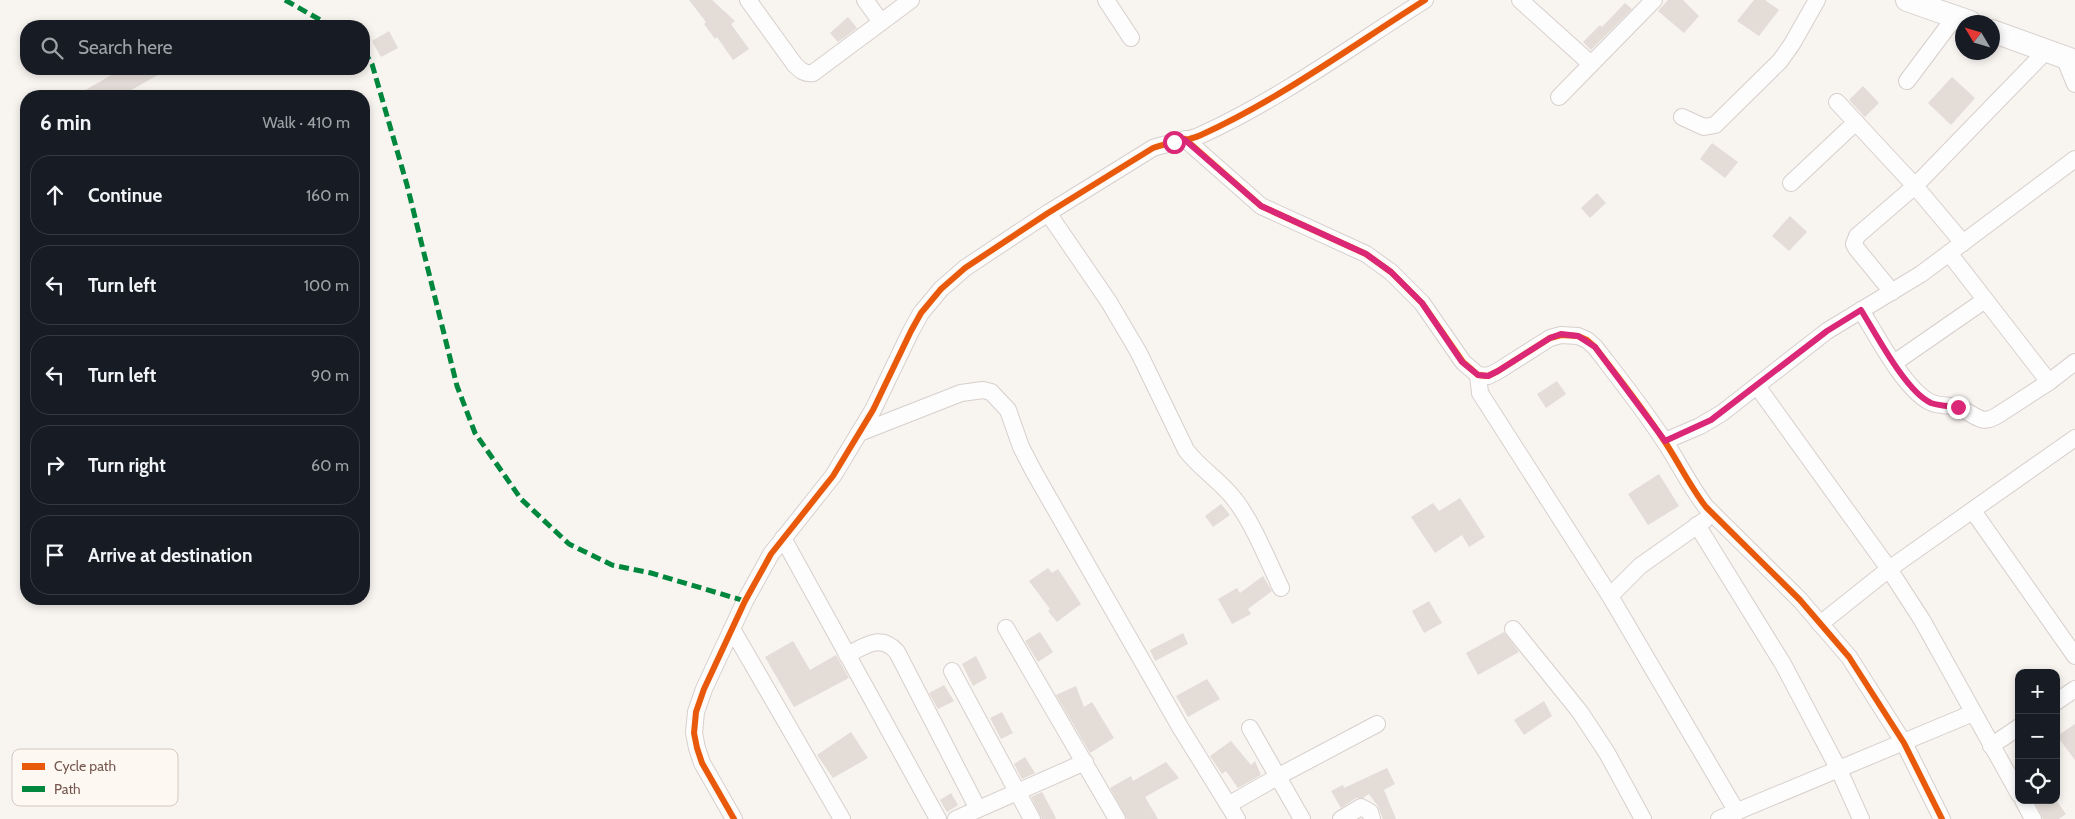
<!DOCTYPE html>
<html lang="en">
<head>
<meta charset="utf-8">
<style>
	body { margin:0; font-family:Cabin,sans-serif; background:#20242c; color:#f1f3f6 }
	.controls { position:absolute; right:15px; bottom:15px; display:grid; overflow:hidden; border-radius:10px; box-shadow:0 2px 8px #0003 }
	.controls button { width:45px; height:45px; display:grid; place-items:center; padding:0; border:0; border-bottom:1px solid #363941; background:#171b24; color:#f1f3f6; font:25px sans-serif }
	.compass { position:absolute; left:1955px; top:15px; width:45px; height:45px; border-radius:50%; background:#171b24; box-shadow:0 2px 8px #0003; rotate:308deg }
	.stop { position:absolute; width:15px; height:15px; margin:-11px; border:4px solid #db2777; border-radius:50%; background:#fff }
	.stop.end { background:#db2777; border-color:#fff; box-shadow:0 1px 5px #0008 }
	.list { margin:0; padding:0; list-style:none }
	h2 { display:flex; justify-content:space-between; align-items:center; height:65px; margin:0; padding:0 20px; font-size:21px }
	h2 small { font-size:16px; font-weight:400; color:#9ea1a6 }
	.list li { display:grid; grid-template-columns:32px 1fr auto; gap:15px; align-items:center; box-sizing:border-box; height:80px; margin:0 10px 10px; padding:0 10px; border:1px solid #363941; border-radius:20px }
	.list b { display:block; font-size:19px; white-space:nowrap }
	.list em { font-size:16px; font-style:normal; color:#9ea1a6 }
	.icon { flex:none; width:28px; height:28px; fill:none; stroke:currentColor; stroke-width:2; stroke-linecap:round; stroke-linejoin:round }
	.map { position:relative; flex:none; width:2075px; height:819px; overflow:hidden }
	.search { position:absolute; background:#171b24; box-shadow:0 2px 8px #0003; left:20px; top:20px; width:350px; height:55px; display:flex; align-items:center; gap:12px; box-sizing:border-box; padding:0 18px; border-radius:20px; color:#9ea1a6; font-size:19px }
	.panel { position:absolute; background:#171b24; box-shadow:0 2px 8px #0003; left:20px; top:90px; width:350px; height:515px; border-radius:20px }
	.map>svg:first-child { display:block }
</style>
</head>
<body>
<div class="map">
<svg width="2075" height="819" viewBox="0 0 2075 819">
	<rect width="100%" height="100%" fill="#f8f4f0"/>
	<g fill="#e4dcd7">
		<polygon points="689,0 712,0 735,21 731,24 749,49 733,60 717,37 715,39 704,24 706,22"/>
		<polygon points="1668,0 1683,0 1699,16 1684,33 1658,11"/>
		<polygon points="1754,0 1765,0 1779,10 1759,36 1737,21"/>
		<polygon points="1625,3 1632,9 1591,50 1583,42 1600,25 1602,27"/>
		<polygon points="848,17 857,28 838,42 830,33"/>
		<polygon points="389,31 398,48 381,57 372,41"/>
		<polygon points="122,69 168,69 121,96 75,96"/>
		<polygon points="1952,77 1975,98 1951,125 1928,103"/>
		<polygon points="1863,86 1879,103 1865,117 1849,100"/>
		<polygon points="1712,143 1738,162 1725,178 1700,159"/>
		<polygon points="1597,193 1606,203 1590,218 1581,208"/>
		<polygon points="1790,216 1807,232 1789,251 1772,236"/>
		<polygon points="1557,381 1566,394 1546,408 1537,394"/>
		<polygon points="1659,474 1679,506 1648,525 1628,494"/>
		<polygon points="1460,498 1485,537 1469,547 1462,535 1435,553 1411,517 1433,503 1439,511"/>
		<polygon points="1221,504 1230,515 1213,527 1205,516"/>
		<polygon points="1048,568 1052,573 1058,569 1081,604 1057,622 1048,611 1050,609 1029,581"/>
		<polygon points="1263,576 1272,591 1248,609 1251,614 1232,624 1218,599 1237,588 1240,593"/>
		<polygon points="1429,601 1442,623 1424,633 1412,611"/>
		<polygon points="1040,632 1053,652 1038,662 1025,641"/>
		<polygon points="1504,632 1519,652 1478,675 1466,653"/>
		<polygon points="1183,633 1188,644 1155,661 1150,650"/>
		<polygon points="793,641 810,670 836,655 849,678 794,707 765,657"/>
		<polygon points="976,656 987,678 973,686 962,664"/>
		<polygon points="1207,679 1220,699 1188,717 1176,696"/>
		<polygon points="944,685 954,701 938,709 929,693"/>
		<polygon points="1076,686 1084,707 1092,702 1114,738 1090,753 1056,695"/>
		<polygon points="1544,701 1552,716 1524,735 1514,720"/>
		<polygon points="1002,712 1013,733 1001,739 990,718"/>
		<polygon points="2075,724 2075,760 2057,736"/>
		<polygon points="851,732 868,758 833,778 817,755"/>
		<polygon points="1231,741 1251,765 1255,761 1261,775 1238,788 1226,771 1222,774 1210,756"/>
		<polygon points="1025,757 1035,773 1022,779 1014,764"/>
		<polygon points="1166,762 1179,778 1145,797 1158,819 1127,819 1110,788 1131,776 1133,781"/>
		<polygon points="1387,768 1395,784 1384,790 1396,819 1383,819 1378,806 1369,794 1363,798 1356,798 1341,808 1331,791 1343,785 1344,788"/>
		<polygon points="1042,792 1055,816 1056,819 1042,819 1031,797"/>
		<polygon points="951,793 958,805 947,812 940,800"/>
		<polygon points="2034,800 2056,800 2066,814 2059,819 2043,819"/>
	</g>
	<g fill="none" stroke-linecap="round" stroke-linejoin="round">
		<defs>
			<g id="minor">
				<path d="M748 0 795 65C801 71 805 74 813 73L911 0"/>
				<polyline points="865,0 881,22"/>
				<polyline points="1106,0 1131,38"/>
				<polyline points="1520,0 1591,64"/>
				<polyline points="2064,57 2075,84"/>
				<polyline points="1907,81 1955,17"/>
				<polyline points="1559,97 1654,0"/>
				<polyline points="1837,102 1915,186 1963,243"/>
				<polyline points="1682,117 1704,127 1715,125 1780,61 1792,44 1817,0"/>
				<path d="M1185 139 1261 206 1366 254 1391 272 1422 303 1463 362 1478 375 1488 376 1498 371 1550 338 1561 335 1578 336 1587 340 1595 347C1618 377 1642 407 1663 439 1678 461 1689 485 1706 507L1800 600 1849 657 1904 743 1942 819"/>
				<polyline points="1791,183 1856,122"/>
				<path d="M1048 213 1109 302 1139 353 1186 450C1200 469 1221 481 1235 500 1253 523 1268 561 1281 588"/>
				<polyline points="1949,253 2049,382"/>
				<polyline points="1892,292 1856,248 1854,244 1857,236 1915,186 2046,51"/>
				<path d="M1861 310C1876 335 1905 390 1930 402 1939 407 1950 404 1960 408 1976 415 1981 426 1998 415L2049 382 2075 362"/>
				<polyline points="1894,363 1985,300"/>
				<polyline points="1478,375 1480,393 1610,596 1737,812"/>
				<polyline points="1757,386 1889,569 1922,620 2019,794"/>
				<polyline points="859,433 961,393 983,390 991,392 1008,410 1021,447 1034,472 1180,727 1237,819"/>
				<polyline points="1665,441 1700,426 1722,413 1827,331 1921,274 2075,159"/>
				<polyline points="1973,511 2075,656"/>
				<polyline points="1697,525 1783,664 1839,770 1861,819"/>
				<polyline points="783,538 938,819"/>
				<polyline points="1610,596 1640,566 1705,520"/>
				<polyline points="1820,624 1889,569 2075,438"/>
				<polyline points="1006,628 1117,819"/>
				<polyline points="732,629 842,819"/>
				<polyline points="1513,629 1580,712 1607,753 1643,819"/>
				<path d="M847 655C865 646 881 633 897 652L978 809"/>
				<polyline points="952,671 1032,819"/>
				<polyline points="2056,702 2075,689"/>
				<polyline points="1250,728 1302,819"/>
				<polyline points="1991,746 2019,727"/>
				<polyline points="2023,800 2033,819"/>
				<polyline points="1228,805 1279,776 1377,724"/>
				<path d="M734 819 702 763 697 748 694 733 696 712 704 689 745 601 771 554 833 476 873 410 911 331 921 313 941 289 965 268 1048 213 1153 148C1169 142 1186 142 1201 135 1280 99 1352 46 1425 0"/>
				<polyline points="956,819 1085,762"/>
				<polyline points="1341,819 1361,807 1370,812 1372,819"/>
				<polyline points="1719,819 1973,713"/>
			</g>
			<g id="secondary">
				<polyline points="1907,0 1970,22"/>
				<polyline points="1992,31 2075,61"/>
			</g>
		</defs>
		<use href="#minor" stroke="#d7cfcc" stroke-width="18"/>
		<use href="#secondary" stroke="#d8d0cc" stroke-width="24"/>
		<use href="#minor" stroke="#fefdfd" stroke-width="16"/>
		<use href="#secondary" stroke="#fefdfd" stroke-width="22"/>
		<g stroke="#00873e" stroke-width="5" stroke-dasharray="10 5" stroke-linecap="butt">
			<polyline points="285,0 331,26"/>
			<polyline points="364,51 372,64 407,185 457,386 475,433 521,499 569,544 612,565 651,573 745,601"/>
		</g>
		<defs>
			<g id="cycleway">
				<path d="M1185 139 1261 206 1366 254 1391 272 1422 303 1463 362 1478 375 1488 376 1498 371 1550 338 1561 335 1578 336 1587 340 1595 347C1618 377 1642 407 1663 439 1678 461 1689 485 1706 507L1800 600 1849 657 1904 743 1942 819"/>
				<path d="M734 819 702 763 697 748 694 733 696 712 704 689 745 601 771 554 833 476 873 410 911 331 921 313 941 289 965 268 1048 213 1153 148C1169 142 1186 142 1201 135 1280 99 1352 46 1425 0"/>
			</g>
		</defs>
		<use href="#cycleway" stroke="#fef8f2" stroke-width="9"/>
		<use href="#cycleway" stroke="#e8590c" stroke-width="6"/>
	</g>
	<g fill="none" stroke-linecap="round" stroke-linejoin="round">
		<path stroke="#db2777" stroke-width="6" d="M1174 142 1185 140 1261 206 1366 254 1391 272 1422 303 1462 362 1478 375 1488 376 1498 371 1550 338 1561 334 1578 336 1595 347 1665 441 1711 420 1827 331 1861 310C1876 334 1906 392 1931 403 1939 406 1949 406 1958 407"/>
	</g>
	<rect x="12" y="749" width="166" height="57" rx="8" fill="#fef8f2" stroke="#d5c8c1" stroke-width="1"/>
	<rect x="22" y="763" width="23" height="7" fill="#e8590c"/>
	<rect x="22" y="786" width="23" height="6" fill="#00873e"/>
	<g font-size="14" fill="#765950">
		<text x="54" y="771">Cycle path</text>
		<text x="54" y="794">Path</text>
	</g>
</svg>
<div class="controls">
<button>+</button>
<button>−</button>
<button><svg class="icon" aria-label="locate" viewBox="0 0 24 24"><circle cx="12" cy="12" r="6"/><path d="M12 2v4M12 18v4M2 12h4M18 12h4"/></svg></button>
</div>
<svg class="compass" viewBox="-18 -18 36 36"><path d="M0-13l5 13h-10z" fill="#e53935"/><path d="M0 13l5-13h-10z" fill="#9ea1a6"/></svg>
<div class="stop" style="left:1174px;top:142px"></div>
<div class="stop end" style="left:1958px;top:407px"></div>
<div class="search"><svg class="icon" aria-label="search" viewBox="0 0 24 24"><circle cx="10" cy="10" r="6"/><path d="M15 15l6 6"/></svg>Search here</div>
<section class="panel">
<h2>6 min<small>Walk · 410 m</small></h2>
<ul class="list">
<li><svg class="icon" aria-label="ahead" viewBox="0 0 24 24"><path d="M12 20V5M6 11l6-6 6 6"/></svg><div><b>Continue</b></div><em>160 m</em></li>
<li><svg class="icon" aria-label="left" viewBox="0 0 24 24"><path d="M17 20v-9H6M10 6l-5 5 5 5"/></svg><div><b>Turn left</b></div><em>100 m</em></li>
<li><svg class="icon" aria-label="left" viewBox="0 0 24 24"><path d="M17 20v-9H6M10 6l-5 5 5 5"/></svg><div><b>Turn left</b></div><em>90 m</em></li>
<li><svg class="icon" aria-label="right" viewBox="0 0 24 24"><path d="M7 20v-9h11M14 6l5 5-5 5"/></svg><div><b>Turn right</b></div><em>60 m</em></li>
<li><svg class="icon" aria-label="arrive" viewBox="0 0 24 24"><path d="M6 21V4h12l-3 4 3 4H6"/></svg><div><b>Arrive at destination</b></div></li>
</ul>
</section>
</div>
</body>
</html>
